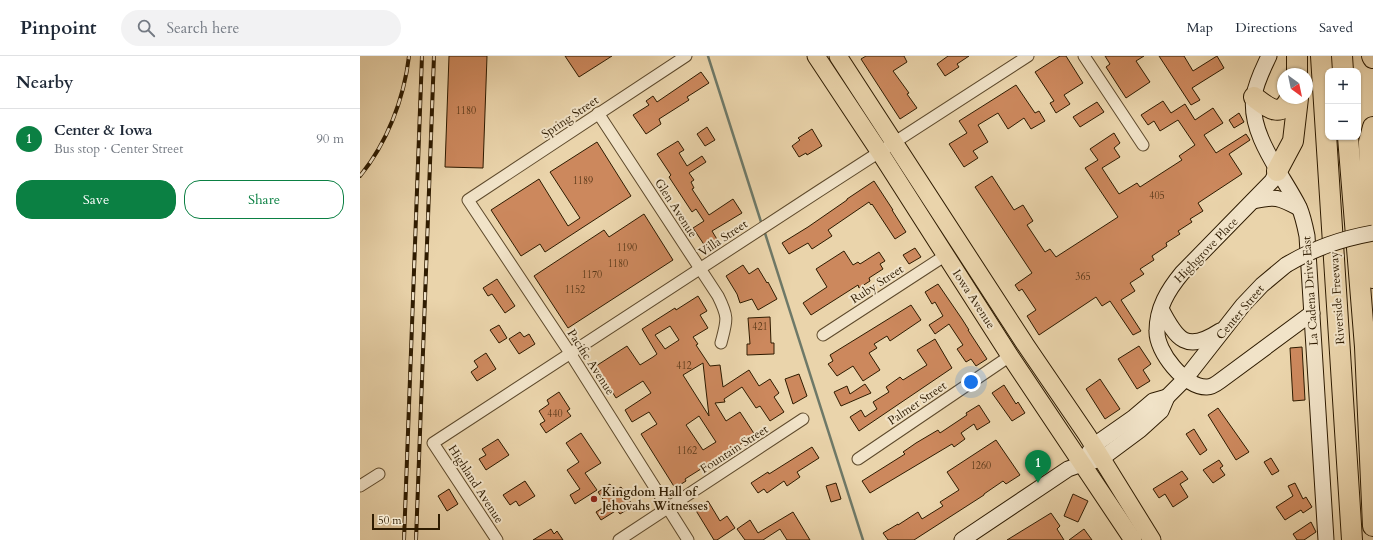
<!DOCTYPE html>
<html lang="en">
<head>
<meta charset="utf-8">
<style>
	body { margin:0; font-family:Cardo,serif; background:#f2f2f3; color:#1f2937 }
	.controls { position:absolute; right:12px; top:12px; display:grid; overflow:hidden; border-radius:8px; box-shadow:0 1px 3px #0004 }
	.controls button { width:36px; height:36px; display:grid; place-items:center; padding:0; border:0; border-bottom:1px solid #e0e1e3; background:#fff; color:#1f2937; font:20px sans-serif }
	.compass { position:absolute; left:917px; top:12px; width:36px; height:36px; border-radius:50%; background:#fff; box-shadow:0 1px 3px #0004; rotate:147deg }
	.scale { position:absolute; left:12px; bottom:10px; width:68px; box-sizing:border-box; padding-left:4px; border:2px solid #2e1b00; border-top:0; font-size:11px; line-height:14px; white-space:nowrap; color:#2e1b00; -webkit-text-stroke:3px #f1e3c8; paint-order:stroke }
	.you { position:absolute; left:611px; top:326px; width:14px; height:14px; margin:-10px; border:3px solid #fff; border-radius:50%; background:#1a73e8; box-shadow:0 0 0 6px #1a73e833 }
	.badge { display:grid; place-items:center; width:26px; height:26px; border-radius:50%; background:#0b8043; color:#fff; font-size:13px; font-weight:700 }
	.pin { position:absolute; translate:-50% -33px; filter:drop-shadow(0 1px 2px #0008) }
	.pin::after { content:''; position:absolute; top:21px; width:14px; height:12px; background:inherit; clip-path:polygon(0 0,100% 0,50% 100%) }
	.list { margin:0; padding:0; list-style:none }
	h2 { display:flex; justify-content:space-between; align-items:center; height:52px; margin:0; padding:0 16px; font-size:17px }
	h2 small { font-size:13px; font-weight:400; color:#747a83 }
	.list li { display:grid; grid-template-columns:26px 1fr auto; gap:12px; align-items:center; box-sizing:border-box; height:60px; padding:0 16px; border-top:1px solid #e0e1e3 }
	.list b { display:block; font-size:15px; white-space:nowrap }
	.list p { margin:0; font-size:13px; white-space:nowrap; color:#747a83 }
	.list em { font-size:13px; font-style:normal; color:#747a83 }
	.actions { display:flex; gap:8px; padding:12px 16px }
	.actions a { flex:1; padding:9px 0; border:1px solid #0b8043; border-radius:16px; text-align:center; font-size:14px; color:#0b8043 }
	.actions .main { background:#0b8043; color:#fff }
	.icon { flex:none; width:22px; height:22px; fill:none; stroke:currentColor; stroke-width:2; stroke-linecap:round; stroke-linejoin:round }
	.map { position:relative; flex:none; width:1013px; height:484px; overflow:hidden }
	header { display:flex; align-items:center; gap:24px; box-sizing:border-box; height:56px; padding:0 20px; background:#fff; border-bottom:1px solid #e0e1e3 }
	header strong { font-size:19px }
	nav { display:flex; gap:22px; margin-inline-start:auto; font-size:14px }
	.search { width:280px; height:36px; background:#f2f2f3; display:flex; align-items:center; gap:10px; box-sizing:border-box; padding:0 14px; border-radius:22px; color:#747a83; font-size:15px }
	main { display:flex }
	aside { flex:1; background:#fff }
	.map>svg:first-child { display:block }
</style>
</head>
<body>
<header>
<strong>Pinpoint</strong>
<div class="search"><svg class="icon" aria-label="search" viewBox="0 0 24 24"><circle cx="10" cy="10" r="6"/><path d="M15 15l6 6"/></svg>Search here</div>
<nav><a>Map</a><a>Directions</a><a>Saved</a></nav>
</header>
<main>
<aside>
<h2>Nearby<small></small></h2>
<ul class="list">
<li><span class="badge">1</span><div><b>Center &amp; Iowa</b><p>Bus stop · Center Street</p></div><em>90 m</em></li>
</ul>
<div class="actions"><a class="main">Save</a><a>Share</a></div>
</aside>
<div class="map">
<svg width="1013" height="484" viewBox="0 0 1013 484">
	<rect width="100%" height="100%" fill="#ead4ab"/>
	<filter id="stains"><feTurbulence type="fractalNoise" baseFrequency=".005" numOctaves="4"/><feColorMatrix values="0 0 0 0 .2 0 0 0 0 .09 0 0 0 0 .02 0 0 0 .5 -.17"/></filter>
	<radialGradient id="worn" r=".72"><stop offset=".6" stop-color="#630" stop-opacity="0"/><stop offset="1" stop-color="#630" stop-opacity=".3"/></radialGradient>
	<g fill="none" stroke-linecap="round" stroke-linejoin="round">
		<g stroke="#6e7968" stroke-width="2.5">
			<polyline points="348,0 402,169"/>
			<polyline points="404,174 503,484"/>
		</g>
	</g>
	<g fill="#cc885d" stroke="#2e1b00" fill-rule="evenodd">
		<polygon points="89,0 127,0 123,112 85,111"/>
		<polygon points="205,0 252,0 219,21"/>
		<polygon points="506,0 544,0 547,6 533,15 549,37 547,38 557,52 540,63 501,3"/>
		<polygon points="588,0 609,0 597,8 599,11 585,20 577,8"/>
		<polygon points="700,0 706,0 723,27 704,39 710,48 696,57 690,47 694,45 675,16"/>
		<polygon points="745,0 784,0 776,5 790,26 766,42 746,11 750,8"/>
		<polygon points="799,0 824,0 833,15 857,0 864,12 832,32 840,44 831,49"/>
		<polygon points="341,16 349,27 327,41 329,44 299,63 301,68 286,78 273,59 289,49 286,45 293,40 297,46"/>
		<polygon points="656,29 675,57 679,55 685,65 671,73 664,62 648,73 638,57 618,69 628,86 613,95 618,102 604,111 589,88 607,77 599,65"/>
		<polygon points="803,45 811,57 825,48 835,64 853,52 863,67 844,79 856,97 886,78 890,84 869,98 882,118 838,147 843,155 830,163 832,166 818,175 820,178 806,187 807,190 792,200 794,204 780,213 784,218 770,227 775,235 761,244 781,275 773,279 750,245 742,250 736,241 679,279 667,260 676,254 662,233 659,235 655,229 672,217 615,131 632,120 654,154 663,149 673,165 667,169 685,196 690,193 696,201 758,161 725,112 738,104 730,93 754,77 760,87 754,92 760,101 742,112 759,138 777,127 780,131 822,104 819,100 835,89 818,64 800,75 794,65 788,69 781,59"/>
		<polygon points="737,46 744,56 720,71 713,61"/>
		<polygon points="879,57 884,66 874,72 869,64"/>
		<polygon points="347,71 355,84 345,90 337,78"/>
		<polygon points="452,73 462,90 447,99 446,97 439,101 432,90 440,84 438,82"/>
		<polygon points="318,85 324,94 319,97 327,110 342,100 346,106 329,117 334,124 331,126 334,132 332,133 349,159 373,143 382,157 352,175 358,185 347,193 333,172 344,165 336,153 332,156 309,121 311,119 297,98"/>
		<polygon points="237,86 271,140 185,196 180,188 161,200 131,154 179,123 208,170 220,162 190,116"/>
		<polygon points="514,125 533,154 532,154 546,176 535,183 512,148 511,149 509,146 468,174 472,180 452,193 448,187 429,198 422,187 448,171 487,144 487,143"/>
		<polygon points="284,158 313,204 208,272 174,220 244,174 249,181"/>
		<polygon points="555,192 561,201 549,208 543,199"/>
		<polygon points="484,195 493,209 498,206 500,208 519,196 525,205 520,208 523,213 509,222 510,225 499,232 498,229 451,259 443,247 467,231 456,213"/>
		<polygon points="383,209 389,218 398,212 407,227 408,226 417,243 398,254 392,243 380,247 377,238 366,220"/>
		<polygon points="137,223 155,250 145,257 132,238 128,240 123,232"/>
		<polygon points="578,228 602,263 609,274 608,274 627,303 616,310 611,303 606,306 597,293 603,289 589,268 575,278 569,269 583,260 575,246 572,248 565,236"/>
		<path d="M338 240 347 255 340 259 348 272 333 281 338 288 336 289 350 310 360 309 363 331 389 314 399 330 410 323 419 337 414 341 424 356 410 365 400 350 396 352 382 331 364 343 365 346 355 347 366 365 380 356 395 379 325 423 326 425 315 432 281 378 297 368 289 356 272 366 265 354 291 337 283 325 256 342 236 310 267 290 280 309 293 301 297 298 282 273 315 252 316 254ZM310 270 319 284 305 293 295 279ZM343 307 346 334 349 360 323 319ZM339 360 356 386 343 394 326 369Z"/>
		<polygon points="551,249 561,264 530,285 527,280 514,288 517,292 509,297 520,314 503,325 493,310 477,320 468,308 473,305 470,299"/>
		<polygon points="410,261 411,287 414,287 414,298 387,299 387,288 390,288 388,262"/>
		<polygon points="139,269 147,282 139,287 130,274"/>
		<polygon points="160,276 164,281 169,278 175,288 159,298 149,283"/>
		<polygon points="575,283 592,312 499,375 490,361 501,354 505,361 517,353 513,346 529,336 526,331 540,321 543,324 567,309 557,294"/>
		<polygon points="779,290 791,308 783,314 790,325 777,333 758,303"/>
		<polygon points="942,291 945,344 933,345 930,292"/>
		<polygon points="126,297 136,313 117,325 111,316 118,311 114,305"/>
		<polygon points="439,318 447,340 433,348 425,323"/>
		<polygon points="740,323 760,353 745,363 726,333"/>
		<polygon points="505,328 511,337 481,350 474,336 487,330 490,338"/>
		<polygon points="644,329 656,348 658,346 665,357 652,365 632,337"/>
		<polygon points="199,336 210,353 207,355 211,360 186,377 180,368 185,365 179,355 189,348 187,344"/>
		<polygon points="619,349 630,366 617,374 614,368 601,377 605,383 594,391 592,388 510,437 502,425 545,398 543,396 556,387 578,374 580,377 607,359 606,357"/>
		<polygon points="858,352 889,396 876,404 848,359"/>
		<polygon points="834,373 847,394 840,399 826,378"/>
		<polygon points="221,377 241,407 225,417 237,434 215,448 210,439 220,433 207,414 219,406 206,387"/>
		<polygon points="138,383 149,399 126,414 119,403 126,399 122,393"/>
		<polygon points="636,384 660,419 646,428 643,425 624,438 624,439 554,484 528,484 523,477 538,468 538,469 558,456 562,463 583,450 580,446 599,434 587,416"/>
		<polygon points="452,391 459,402 437,416 440,421 427,430 424,425 407,437 404,433 398,437 391,427 408,416 409,418"/>
		<polygon points="911,402 919,415 912,419 904,406"/>
		<polygon points="859,404 863,410 860,412 865,419 853,427 843,414"/>
		<polygon points="822,415 828,423 820,428 828,441 813,451 805,438 799,442 793,433"/>
		<polygon points="165,425 175,440 159,450 156,445 150,449 143,439"/>
		<polygon points="476,427 481,443 471,446 466,430"/>
		<polygon points="935,427 943,443 946,441 952,451 943,457 941,454 925,464 916,451 933,440 928,430"/>
		<polygon points="250,428 255,435 261,431 273,450 260,458 257,454 241,464 236,456 247,449 238,436"/>
		<polygon points="89,433 98,448 87,455 78,440"/>
		<polygon points="713,438 728,445 718,466 704,460"/>
		<polygon points="348,445 360,465 367,460 375,472 357,484 354,484 335,453"/>
		<polygon points="433,456 450,484 427,484 420,473 403,484 385,484 377,473 390,464 398,477"/>
		<polygon points="691,457 700,470 697,473 704,484 647,484"/>
		<polygon points="951,466 956,476 944,484 937,484 933,478"/>
		<polygon points="191,473 194,478 197,475 203,484 173,484"/>
		<polygon points="724,473 732,484 709,484"/>
	</g>
	<g fill="none" stroke-linecap="round" stroke-linejoin="round">
		<defs>
			<g id="street">
				<polyline points="326,0 108,144 210,297 328,484"/>
				<polyline points="724,0 783,89"/>
				<path d="M238 57 358 240C369 262 367 264 361 287"/>
				<polyline points="463,279 586,199"/>
				<polyline points="498,403 650,300"/>
				<polyline points="0,430 19,418"/>
				<path d="M137 484 73 387C271 257 469 128 668 0"/>
				<polyline points="259,484 443,363"/>
			</g>
			<g id="secondary">
				<path d="M909 0C903 13 896 26 894 40 888 78 923 119 939 151 943 160 945 170 947 180L966 484"/>
				<path d="M917 115 912 125 822 217C808 234 797 252 797 275 796 295 825 332 847 331 852 331 856 328 860 325L952 257"/>
				<path d="M893 145C915 140 919 141 939 152"/>
				<path d="M801 253C817 284 826 297 860 275"/>
				<polyline points="728,398 733,390 773,362 793,345 807,341"/>
				<polyline points="602,484 708,413 722,408 741,403 780,374 801,355 807,341 825,323 883,249 902,229 926,209"/>
			</g>
			<g id="primary">
				<polyline points="456,0 519,95 650,300 773,484"/>
				<polyline points="478,0 665,288 727,379 792,484"/>
			</g>
			<g id="highway">
				<polyline points="937,0 937,18"/>
				<polyline points="961,0 992,484"/>
				<polyline points="982,0 983,15"/>
				<polyline points="1012,0 1013,2"/>
				<path d="M894 41C906 50 921 64 930 42"/>
				<polyline points="988,81 1005,291 1013,470"/>
				<polyline points="917,115 933,85 938,42"/>
				<polyline points="1012,222 1009,86 1013,71"/>
			</g>
		</defs>
		<use href="#street" stroke="#5d492b" stroke-width="13"/>
		<use href="#secondary" stroke="#2e1b00" stroke-width="17"/>
		<use href="#primary" stroke="#2e1b00" stroke-width="19"/>
		<use href="#highway" stroke="#2e1b00" stroke-width="22"/>
		<use href="#street" stroke="#f1e3c8" stroke-width="11"/>
		<use href="#secondary" stroke="#f1e3c8" stroke-width="15"/>
		<use href="#primary" stroke="#ead4ab" stroke-width="17"/>
		<use href="#highway" stroke="#ead4ab" stroke-width="20"/>
		<defs>
			<g id="rail">
				<path d="M0 120C27 87 44 43 49 0"/>
				<polyline points="44,484 62,0"/>
				<polyline points="56,484 74,0"/>
			</g>
		</defs>
		<use href="#rail" stroke="#2e1b00" stroke-width="4"/>
		<use href="#rail" stroke="#f1e3c8" stroke-width="2.5" stroke-dasharray="8" stroke-linecap="butt"/>
		<defs>
			<path id="secondary-bridge" d="M926 209C955 192 980 183 1013 177"/>
		</defs>
		<use href="#secondary-bridge" stroke="#2e1b00" stroke-width="17" stroke-linecap="butt"/>
		<use href="#secondary-bridge" stroke="#f1e3c8" stroke-width="15"/>
	</g>
	<circle fill="#8f2418" stroke="#f1e3c8" stroke-width="1.5" cx="234" cy="443" r="4"/>
	<g text-anchor="middle" dominant-baseline="central" stroke-width="4" stroke-linejoin="round" paint-order="stroke">
		<g font-size="10" fill="#563617">
			<text x="106" y="55">1180</text>
			<text x="223" y="125">1189</text>
			<text x="797" y="140">405</text>
			<text x="267" y="192">1190</text>
			<text x="258" y="208">1180</text>
			<text x="232" y="219">1170</text>
			<text x="723" y="221">365</text>
			<text x="215" y="234">1152</text>
			<text x="400" y="271">421</text>
			<text x="324" y="310">412</text>
			<text x="195" y="358">440</text>
			<text x="327" y="395">1162</text>
			<text x="621" y="410">1260</text>
		</g>
		<g font-size="12" fill="#2e1b00" stroke="#f1e3c8">
			<text transform="translate(210 61) rotate(-34)">Spring Street</text>
			<text transform="translate(316 152) rotate(57)">Glen Avenue</text>
			<text transform="translate(363 182) rotate(-34)">Villa Street</text>
			<text transform="translate(846 194) rotate(-46)">Highgrove Place</text>
			<text transform="translate(517 228) rotate(-33)">Ruby Street</text>
			<text transform="translate(950 235) rotate(-94)">La Cadena Drive East</text>
			<text transform="translate(977 242) rotate(-94)">Riverside Freeway</text>
			<text transform="translate(614 243) rotate(57)">Iowa Avenue</text>
			<text transform="translate(880 256) rotate(-50)">Center Street</text>
			<text transform="translate(231 306) rotate(57)">Pacific Avenue</text>
			<text transform="translate(557 347) rotate(-34)">Palmer Street</text>
			<text transform="translate(374 393) rotate(-33)">Fountain Street</text>
			<text transform="translate(116 428) rotate(57)">Highland Avenue</text>
		</g>
		<g font-size="12" font-weight="bold" fill="#2e1b00" stroke="#f1e3c8" text-anchor="start">
			<text x="242" y="436">Kingdom Hall of<tspan x="242" dy="14">Jehovahs Witnesses</tspan></text>
		</g>
	</g>
	<rect width="100%" height="100%" filter="url(#stains)"/>
	<rect width="100%" height="100%" fill="url(#worn)"/>
</svg>
<div class="controls">
<button>+</button>
<button>−</button>
</div>
<svg class="compass" viewBox="-18 -18 36 36"><path d="M0-13l5 13h-10z" fill="#e53935"/><path d="M0 13l5-13h-10z" fill="#747a83"/></svg>
<div class="scale">50 m</div>
<div class="you"></div>
<div class="pin badge" style="left:678px;top:427px">1</div>
</div>
</main>
</body>
</html>
